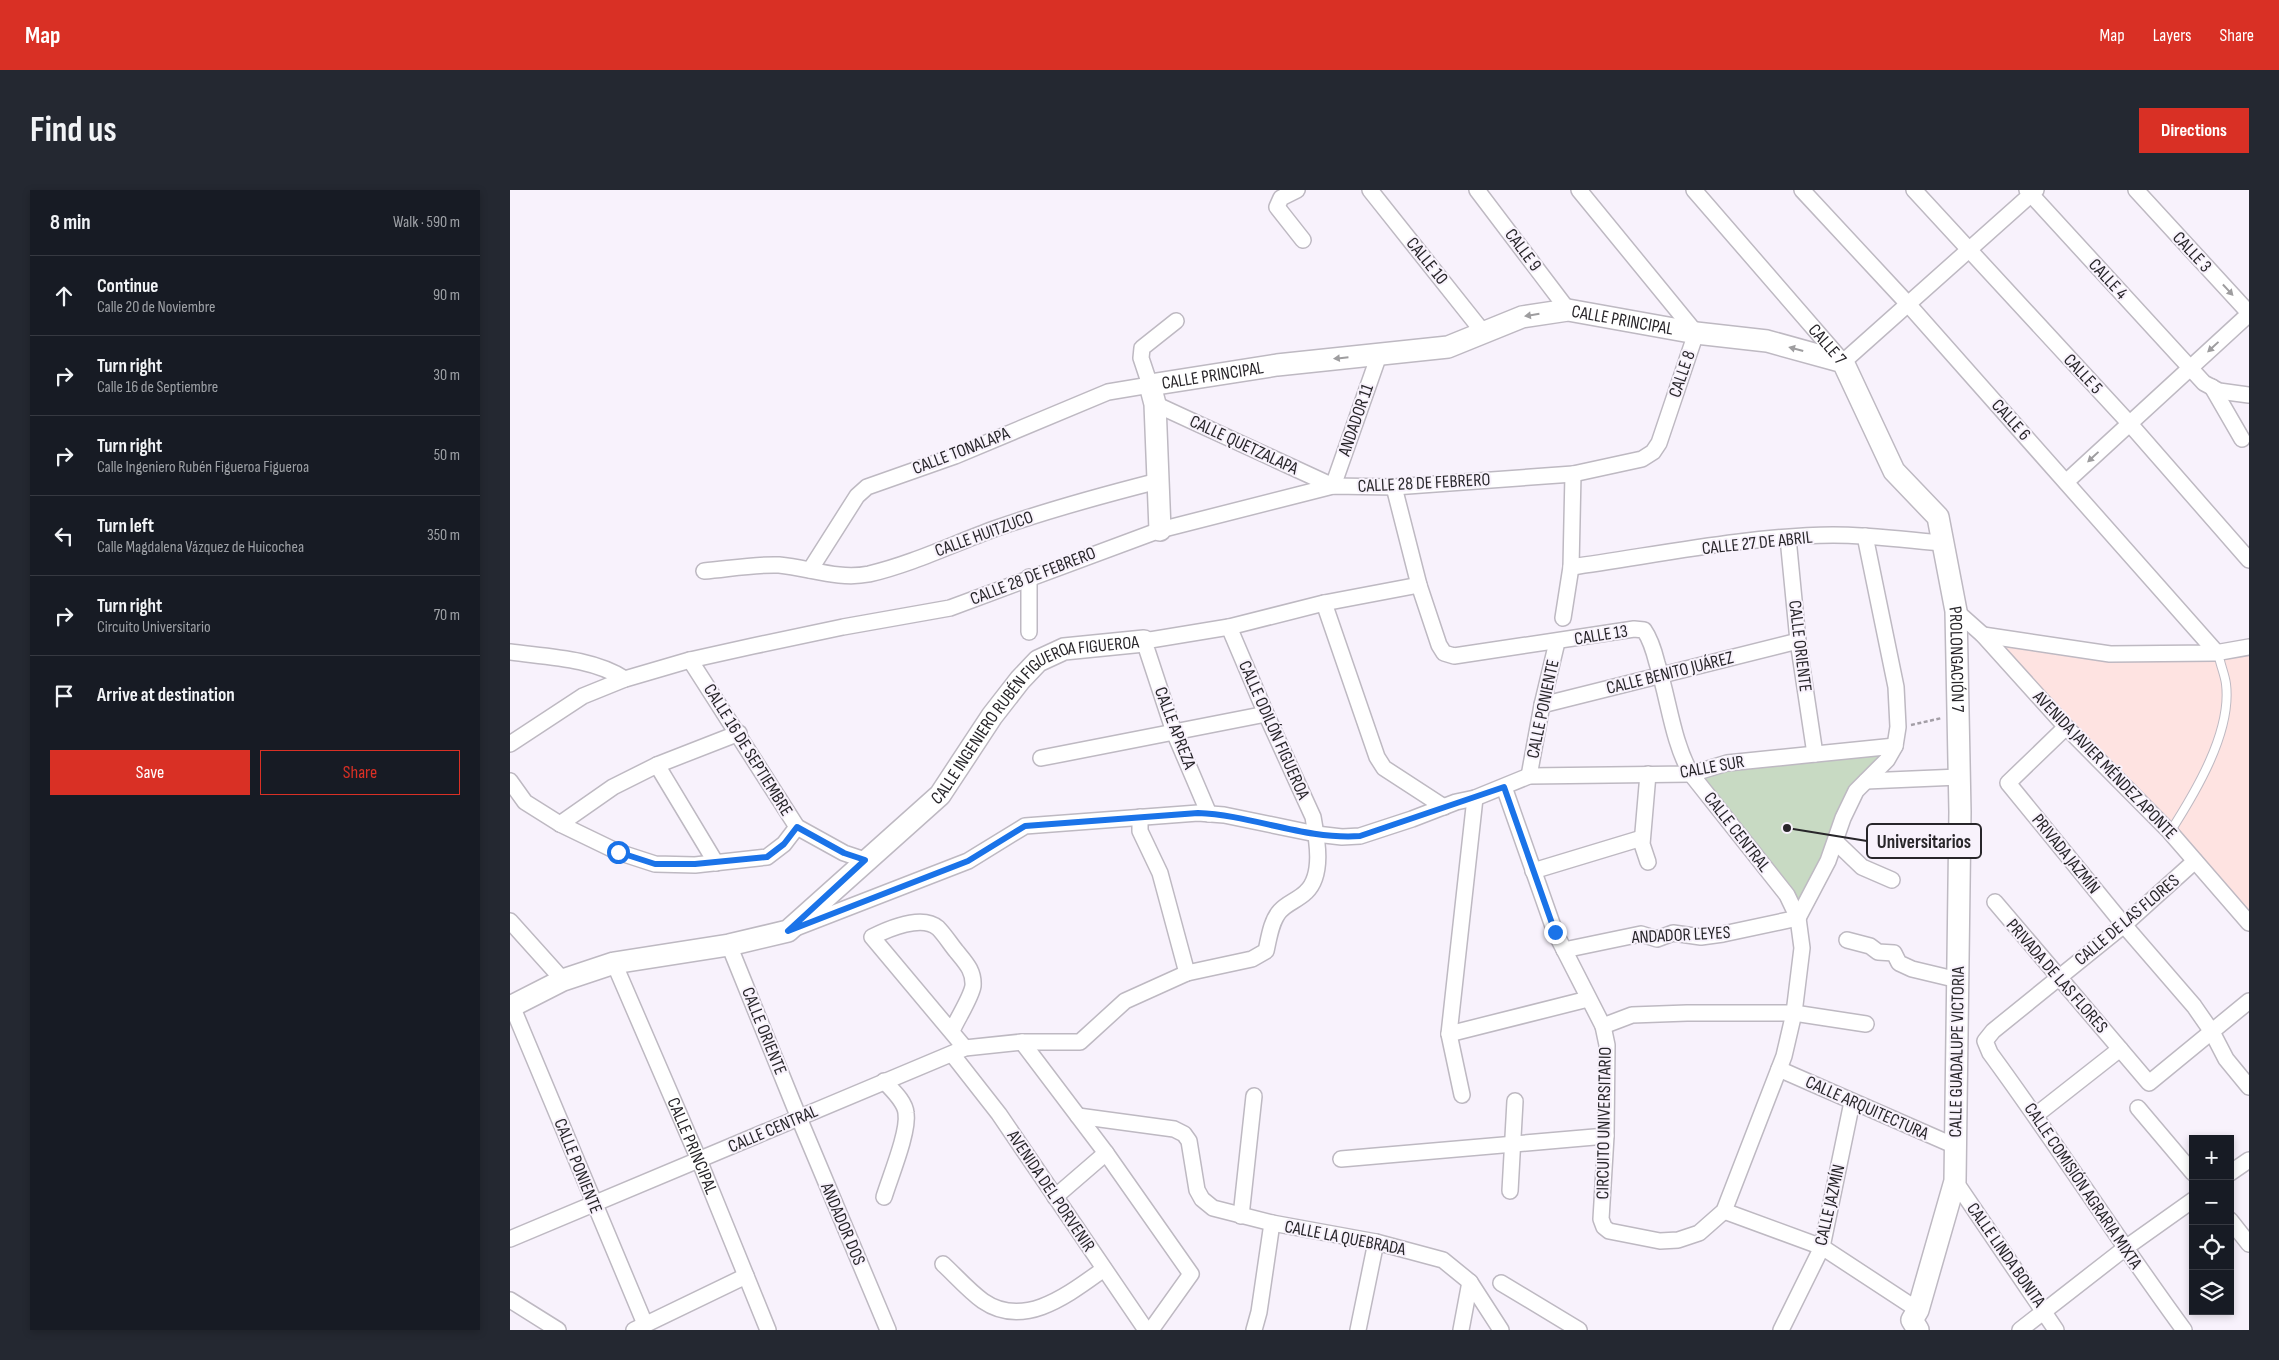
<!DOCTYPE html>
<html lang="en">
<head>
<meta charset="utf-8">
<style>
	body { margin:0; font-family:"Sofia Sans Condensed",sans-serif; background:#242831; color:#f1f3f6 }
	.controls { position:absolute; right:15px; bottom:15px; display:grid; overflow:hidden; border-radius:0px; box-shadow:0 2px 8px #0003 }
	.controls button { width:45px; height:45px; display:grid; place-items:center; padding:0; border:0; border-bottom:1px solid #363941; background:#171b24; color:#f1f3f6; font:25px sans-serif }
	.stop { position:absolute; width:15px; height:15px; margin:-11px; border:4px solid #1a73e8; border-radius:50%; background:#fff }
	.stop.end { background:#1a73e8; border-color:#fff; box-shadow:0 1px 5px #0008 }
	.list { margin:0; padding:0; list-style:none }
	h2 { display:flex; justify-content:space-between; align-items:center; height:65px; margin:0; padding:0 20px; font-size:21px }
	h2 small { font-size:16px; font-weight:400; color:#9ea1a6 }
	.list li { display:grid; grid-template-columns:32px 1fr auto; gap:15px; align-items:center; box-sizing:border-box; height:80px; padding:0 20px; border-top:1px solid #363941 }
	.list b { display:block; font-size:19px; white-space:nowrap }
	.list p { margin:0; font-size:16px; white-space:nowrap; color:#9ea1a6 }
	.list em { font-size:16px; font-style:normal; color:#9ea1a6 }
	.actions { display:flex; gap:10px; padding:15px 20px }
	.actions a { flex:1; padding:11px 0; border:1px solid #d93025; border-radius:0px; text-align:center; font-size:18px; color:#d93025 }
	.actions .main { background:#d93025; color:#fff }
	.icon { flex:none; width:28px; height:28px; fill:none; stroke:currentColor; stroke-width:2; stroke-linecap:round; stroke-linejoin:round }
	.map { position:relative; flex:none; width:1739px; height:1140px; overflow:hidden; border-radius:0px }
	header { display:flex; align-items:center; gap:30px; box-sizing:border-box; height:70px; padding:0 25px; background:#d93025; color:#fff }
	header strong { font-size:24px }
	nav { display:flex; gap:28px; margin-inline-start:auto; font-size:18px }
	.intro { display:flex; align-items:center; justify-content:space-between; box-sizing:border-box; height:120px; padding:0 30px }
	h1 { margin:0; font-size:35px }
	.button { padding:12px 22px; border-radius:0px; background:#d93025; color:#fff; font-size:18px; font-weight:700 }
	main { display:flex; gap:30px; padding:0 30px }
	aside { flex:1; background:#171b24; border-radius:0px; box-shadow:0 2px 8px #0003 }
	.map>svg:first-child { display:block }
</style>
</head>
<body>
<header>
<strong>Map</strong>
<nav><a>Map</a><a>Layers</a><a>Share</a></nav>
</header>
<div class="intro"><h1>Find us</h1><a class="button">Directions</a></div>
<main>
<aside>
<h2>8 min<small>Walk · 590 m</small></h2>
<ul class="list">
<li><svg class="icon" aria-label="ahead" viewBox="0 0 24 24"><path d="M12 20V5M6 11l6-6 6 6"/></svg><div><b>Continue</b><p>Calle 20 de Noviembre</p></div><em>90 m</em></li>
<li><svg class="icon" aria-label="right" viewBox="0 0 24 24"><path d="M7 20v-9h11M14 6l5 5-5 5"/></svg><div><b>Turn right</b><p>Calle 16 de Septiembre</p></div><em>30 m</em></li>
<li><svg class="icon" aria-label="right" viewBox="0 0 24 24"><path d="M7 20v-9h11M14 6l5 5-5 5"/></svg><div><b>Turn right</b><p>Calle Ingeniero Rubén Figueroa Figueroa</p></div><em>50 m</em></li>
<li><svg class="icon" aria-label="left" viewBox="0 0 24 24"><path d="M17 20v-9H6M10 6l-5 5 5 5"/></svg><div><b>Turn left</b><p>Calle Magdalena Vázquez de Huicochea</p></div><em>350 m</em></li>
<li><svg class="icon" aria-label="right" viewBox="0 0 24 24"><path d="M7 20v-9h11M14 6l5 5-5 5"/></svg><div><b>Turn right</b><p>Circuito Universitario</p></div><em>70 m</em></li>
<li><svg class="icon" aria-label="arrive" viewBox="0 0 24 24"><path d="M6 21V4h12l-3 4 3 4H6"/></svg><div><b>Arrive at destination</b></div></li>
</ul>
<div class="actions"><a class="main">Save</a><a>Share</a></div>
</aside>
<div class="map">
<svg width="1739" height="1140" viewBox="0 0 1739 1140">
	<rect width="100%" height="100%" fill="#f8f2fc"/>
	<polygon fill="#fee3e1" points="1489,453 1739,462 1739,721 1501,466"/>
	<polygon fill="#c8dac3" points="1378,561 1320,651 1288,716 1187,587 1224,576"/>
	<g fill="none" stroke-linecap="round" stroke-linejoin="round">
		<defs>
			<path id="lane" d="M1660 642C1685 603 1722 542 1716 494 1715 486 1712 479 1710 471"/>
			<g id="street">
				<polyline points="787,0 771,8 767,17 793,50"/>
				<polyline points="860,0 973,142"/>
				<polyline points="967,0 1058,120"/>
				<path id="s1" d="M1184 0 1333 172 1526 0"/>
				<polyline points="1292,0 1398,114 1707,463"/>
				<polyline points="1404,0 1620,234 1739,370"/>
				<polyline points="1517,0 1694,193 1709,201 1739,205"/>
				<polyline points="1626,0 1739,123"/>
				<polyline points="1702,197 1732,249"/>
				<polyline points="645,214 823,296 869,165"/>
				<polyline points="1556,292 1739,124"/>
				<path d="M884 297 909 395 929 455 934 463 944 466 1124 439 1134 440C1141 450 1144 461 1147 473 1159 510 1162 550 1181 584L1277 705 1288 728 1292 758 1284 823 1274 866 1214 1021 1189 1043 1168 1050 1150 1051 1099 1041 1094 1037 1091 1029 1096 946 1097 855 1093 836 1045 742 994 597"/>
				<polyline points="1278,348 1288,451 1305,564"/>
				<path d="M1061 377C1147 365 1236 346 1323 345 1360 345 1397 350 1433 353"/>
				<polyline points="300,380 347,306 357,297 445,266 598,202 640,195 631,168 632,158 666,131"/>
				<path d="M194 381C218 379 245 374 269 375 300 378 328 390 359 384 402 374 443 354 484 339 538 320 593 305 648 291"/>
				<polyline points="519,387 519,442"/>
				<polyline points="814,413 867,567 874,578 934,617"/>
				<polyline points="1446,421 1473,445 1556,537 1660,642 1739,733"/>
				<polyline points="1053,428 1061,377 1063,284"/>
				<polyline points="1473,445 1600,464 1705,463 1739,457"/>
				<path d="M0 462C38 467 82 468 115 489"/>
				<polyline points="180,470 287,637 334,663 355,670"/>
				<polyline points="1032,515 1288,451"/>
				<polyline points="1556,537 1498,593 1614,735 1684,816 1702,842 1716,869 1739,897"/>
				<polyline points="0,554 73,506 115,489 180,470 243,456 333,437 440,418 650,340 823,296 884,297 1063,284 1132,269 1143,262 1149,253 1186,143 1069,0"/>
				<polyline points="531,568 756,524"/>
				<polyline points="147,575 206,673"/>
				<polyline points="1138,584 1132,654 1138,672"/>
				<polyline points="1019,586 1032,515 1047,452"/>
				<polyline points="0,591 15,612 50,634 108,662 145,674 185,675 257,667 274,654 287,637"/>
				<polyline points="1356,591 1449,587"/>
				<polyline points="699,624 664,542 634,451 719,437 814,413 909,395"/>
				<polyline points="630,627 630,641 650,683 677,783"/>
				<polyline points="50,634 103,597 147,575 229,543"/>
				<polyline points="1326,652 1352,677 1382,690"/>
				<polyline points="1023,681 1132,648"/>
				<polyline points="1485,712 1639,893 1739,811"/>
				<polyline points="1288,728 1318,671 1333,628 1346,601 1377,570 1385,556 1388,537 1386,497 1355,346"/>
				<polyline points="0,731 53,790"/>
				<polyline points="288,737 458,671 515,636 688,623 714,625 806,644 832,647 850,646 902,629 946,612 965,608 1019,586 1181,584 1217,573 1385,556"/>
				<polyline points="1337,750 1360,756 1368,762 1384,763 1389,773 1402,779 1448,790"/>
				<polyline points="219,755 289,928 378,1140"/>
				<polyline points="1054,760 1131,744 1147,749 1163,743 1191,747 1213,744 1288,728"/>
				<path id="s2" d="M104 773 189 970 258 1140"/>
				<polyline points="2,816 135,1134"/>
				<polyline points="1093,836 1122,825 1177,823 1284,823 1356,834"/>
				<path d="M442 841C447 829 461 808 463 796 464 781 456 773 447 762 441 755 435 745 428 738 412 724 378 739 362 747L455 858"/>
				<polyline points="939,844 1078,809"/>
				<polyline points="512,852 596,963 681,1084 641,1140"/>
				<polyline points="442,864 489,924 636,1140"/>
				<polyline points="1269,879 1445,956"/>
				<polyline points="952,905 939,844 965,608"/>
				<polyline points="1628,918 1683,983"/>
				<polyline points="1526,925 1610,859"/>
				<polyline points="568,926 664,939 674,944 679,951 687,1000 692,1009 703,1018 762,1033 866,1052 933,1070 960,1092 991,1140"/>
				<polyline points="831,969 1096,946"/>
				<polyline points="1720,983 1739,970"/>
				<polyline points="1445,991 1546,1140"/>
				<polyline points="1000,1001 1005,911"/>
				<path d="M374 1007C380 987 399 942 396 923 395 911 382 900 374 891"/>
				<polyline points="545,1007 596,963"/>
				<polyline points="1214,1021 1312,1057 1408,1120"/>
				<polyline points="731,1026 744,906"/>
				<polyline points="1720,1030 1739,1054"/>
				<path d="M0 1049 455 858 512 852H570L615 811 677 783 742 769 756 761C759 748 761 731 770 721 777 713 788 710 796 702 814 685 807 649 803 627L756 524 719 437"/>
				<path d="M433 1074C446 1086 459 1101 473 1111 515 1140 560 1103 594 1079"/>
				<polyline points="991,1093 1069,1140"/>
				<polyline points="0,1110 48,1140"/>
				<polyline points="124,1140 236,1086"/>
				<polyline points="744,1140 749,1122 762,1033"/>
				<polyline points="848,1140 866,1052"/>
				<polyline points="951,1140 960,1092"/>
				<polyline points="1271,1140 1312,1057 1342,912"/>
				<polyline points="1510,1140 1614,1059 1683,1010"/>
				<path d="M1674 1140C1607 1049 1547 954 1480 863L1475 851 1483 841 1614 735 1685 671"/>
			</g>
			<g id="secondary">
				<path id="s3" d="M650 340 645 214 640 195 767 175 938 157 1012 127 1058 120 1186 143 1257 151 1333 172 1384 281 1428 327 1446 421 1450 622 1445 991 1408 1120 1402 1130 1408 1140"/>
				<path id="s4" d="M0 817 53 790 104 773 219 755 278 741 430 605 482 526 510 490 528 471 554 459 634 451"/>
			</g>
		</defs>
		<use href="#lane" stroke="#beb9c2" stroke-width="10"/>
		<use href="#street" stroke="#beb9c2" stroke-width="18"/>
		<use href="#secondary" stroke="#beb9c2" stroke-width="24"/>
		<polyline stroke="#a39ea6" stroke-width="2.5" stroke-dasharray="4 2.5" stroke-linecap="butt" points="1401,535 1432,528"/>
		<use href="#lane" stroke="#fff" stroke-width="8"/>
		<use href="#street" stroke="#fff" stroke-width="15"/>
		<use href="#secondary" stroke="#fff" stroke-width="21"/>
	</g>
	<defs><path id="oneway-solid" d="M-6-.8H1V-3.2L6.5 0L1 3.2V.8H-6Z" transform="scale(1.25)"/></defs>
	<g fill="#9e9d9f">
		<use href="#oneway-solid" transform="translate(1718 100) rotate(47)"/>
		<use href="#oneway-solid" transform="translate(1022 125) rotate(171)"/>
		<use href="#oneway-solid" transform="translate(1703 157) rotate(137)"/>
		<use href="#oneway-solid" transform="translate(1286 159) rotate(-165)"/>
		<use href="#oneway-solid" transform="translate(831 168) rotate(174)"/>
		<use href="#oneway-solid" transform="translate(1583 267) rotate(137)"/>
	</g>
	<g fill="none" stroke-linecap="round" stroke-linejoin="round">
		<path stroke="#1a73e8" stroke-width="6" d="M108 662 145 674H185L257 667 274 654 287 637 334 663 355 670 278 741 458 671 515 636 688 623C742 625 795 650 850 646L994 597 1045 742"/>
	</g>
	<g text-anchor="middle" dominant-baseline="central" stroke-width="4" stroke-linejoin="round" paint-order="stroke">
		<g font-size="18" fill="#28262a" stroke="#f8f2fc">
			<text transform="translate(1013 60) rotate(53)">CALLE 9</text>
			<text transform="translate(1682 62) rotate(47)">CALLE 3</text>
			<text transform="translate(917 71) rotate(51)">CALLE 10</text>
			<text transform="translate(1598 89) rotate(47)">CALLE 4</text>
			<text stroke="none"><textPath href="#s3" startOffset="628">CALLE PRINCIPAL</textPath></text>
			<text stroke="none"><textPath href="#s1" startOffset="204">CALLE 7</textPath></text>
			<text transform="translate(1172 184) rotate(-71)">CALLE 8</text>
			<text transform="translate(1573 184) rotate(47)">CALLE 5</text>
			<text stroke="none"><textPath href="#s3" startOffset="209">CALLE PRINCIPAL</textPath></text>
			<text transform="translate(846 230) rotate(-71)">ANDADOR 11</text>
			<text transform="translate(1501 230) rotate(48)">CALLE 6</text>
			<text transform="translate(734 255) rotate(25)">CALLE QUETZALAPA</text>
			<text transform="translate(451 261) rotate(-21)">CALLE TONALAPA</text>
			<text transform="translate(914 293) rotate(-3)">CALLE 28 DE FEBRERO</text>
			<text transform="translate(474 344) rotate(-20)">CALLE HUITZUCO</text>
			<text transform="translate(1247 353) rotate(-6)">CALLE 27 DE ABRIL</text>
			<text transform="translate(523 386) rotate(-21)">CALLE 28 DE FEBRERO</text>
			<text transform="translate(1091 445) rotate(-9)">CALLE 13</text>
			<text transform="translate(1290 456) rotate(83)">CALLE ORIENTE</text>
			<text stroke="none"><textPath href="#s3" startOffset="1181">PROLONGACIÓN 7</textPath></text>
			<text transform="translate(1160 483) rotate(-14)">CALLE BENITO JUÁREZ</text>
			<text transform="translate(1033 519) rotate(-78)">CALLE PONIENTE</text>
			<text stroke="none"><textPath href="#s4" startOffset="625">CALLE INGENIERO RUBÉN FIGUEROA FIGUEROA</textPath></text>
			<text transform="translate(665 538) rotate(69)">CALLE APREZA</text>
			<text transform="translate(764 540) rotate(66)">CALLE ODILÓN FIGUEROA</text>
			<text transform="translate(238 560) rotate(58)">CALLE 16 DE SEPTIEMBRE</text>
			<text transform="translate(1595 575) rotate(46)">AVENIDA JAVIER MÉNDEZ APONTE</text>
			<text transform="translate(1202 577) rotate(-10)">CALLE SUR</text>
			<text transform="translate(1227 642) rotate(52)">CALLE CENTRAL</text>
			<text transform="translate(1556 664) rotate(51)">PRIVADA JAZMÍN</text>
			<text transform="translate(1617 730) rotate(-40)">CALLE DE LAS FLORES</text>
			<text transform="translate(1171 745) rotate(-3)">ANDADOR LEYES</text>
			<text transform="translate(1547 786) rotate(49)">PRIVADA DE LAS FLORES</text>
			<text transform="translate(254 841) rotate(68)">CALLE ORIENTE</text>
			<text transform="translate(1447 862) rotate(-89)">CALLE GUADALUPE VICTORIA</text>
			<text transform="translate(1357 918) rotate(24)">CALLE ARQUITECTURA</text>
			<text transform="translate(1094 933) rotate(-89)">CIRCUITO UNIVERSITARIO</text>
			<text transform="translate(263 939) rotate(-23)">CALLE CENTRAL</text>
			<text stroke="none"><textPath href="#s2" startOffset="199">CALLE PRINCIPAL</textPath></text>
			<text transform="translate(68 976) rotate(68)">CALLE PONIENTE</text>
			<text transform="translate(1573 996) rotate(56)">CALLE COMISIÓN AGRARIA MIXTA</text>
			<text transform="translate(541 1001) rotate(56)">AVENIDA DEL PORVENIR</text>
			<text transform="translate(1320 1015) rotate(-77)">CALLE JAZMÍN</text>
			<text transform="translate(333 1034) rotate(67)">ANDADOR DOS</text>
			<text transform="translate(835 1048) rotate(11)">CALLE LA QUEBRADA</text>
			<text transform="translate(1496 1065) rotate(55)">CALLE LINDA BONITA</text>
		</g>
	</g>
	<path fill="none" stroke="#28262a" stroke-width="2" d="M1277 638L1357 651"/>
	<circle fill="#28262a" stroke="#f8f2fc" stroke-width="2" cx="1277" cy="638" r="5"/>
	<rect fill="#f8f2fc" stroke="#28262a" stroke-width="2" x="1357" y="634" width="114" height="34" rx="5"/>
	<g font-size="19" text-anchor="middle" font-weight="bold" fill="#28262a">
		<text x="1414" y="658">Universitarios</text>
	</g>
</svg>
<div class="controls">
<button>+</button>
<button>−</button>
<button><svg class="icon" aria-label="locate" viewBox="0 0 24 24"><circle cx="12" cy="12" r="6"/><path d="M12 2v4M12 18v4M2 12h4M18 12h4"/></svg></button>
<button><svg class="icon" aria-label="layers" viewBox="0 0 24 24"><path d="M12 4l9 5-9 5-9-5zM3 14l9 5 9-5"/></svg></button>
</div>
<div class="stop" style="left:108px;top:662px"></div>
<div class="stop end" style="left:1045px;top:742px"></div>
</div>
</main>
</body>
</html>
